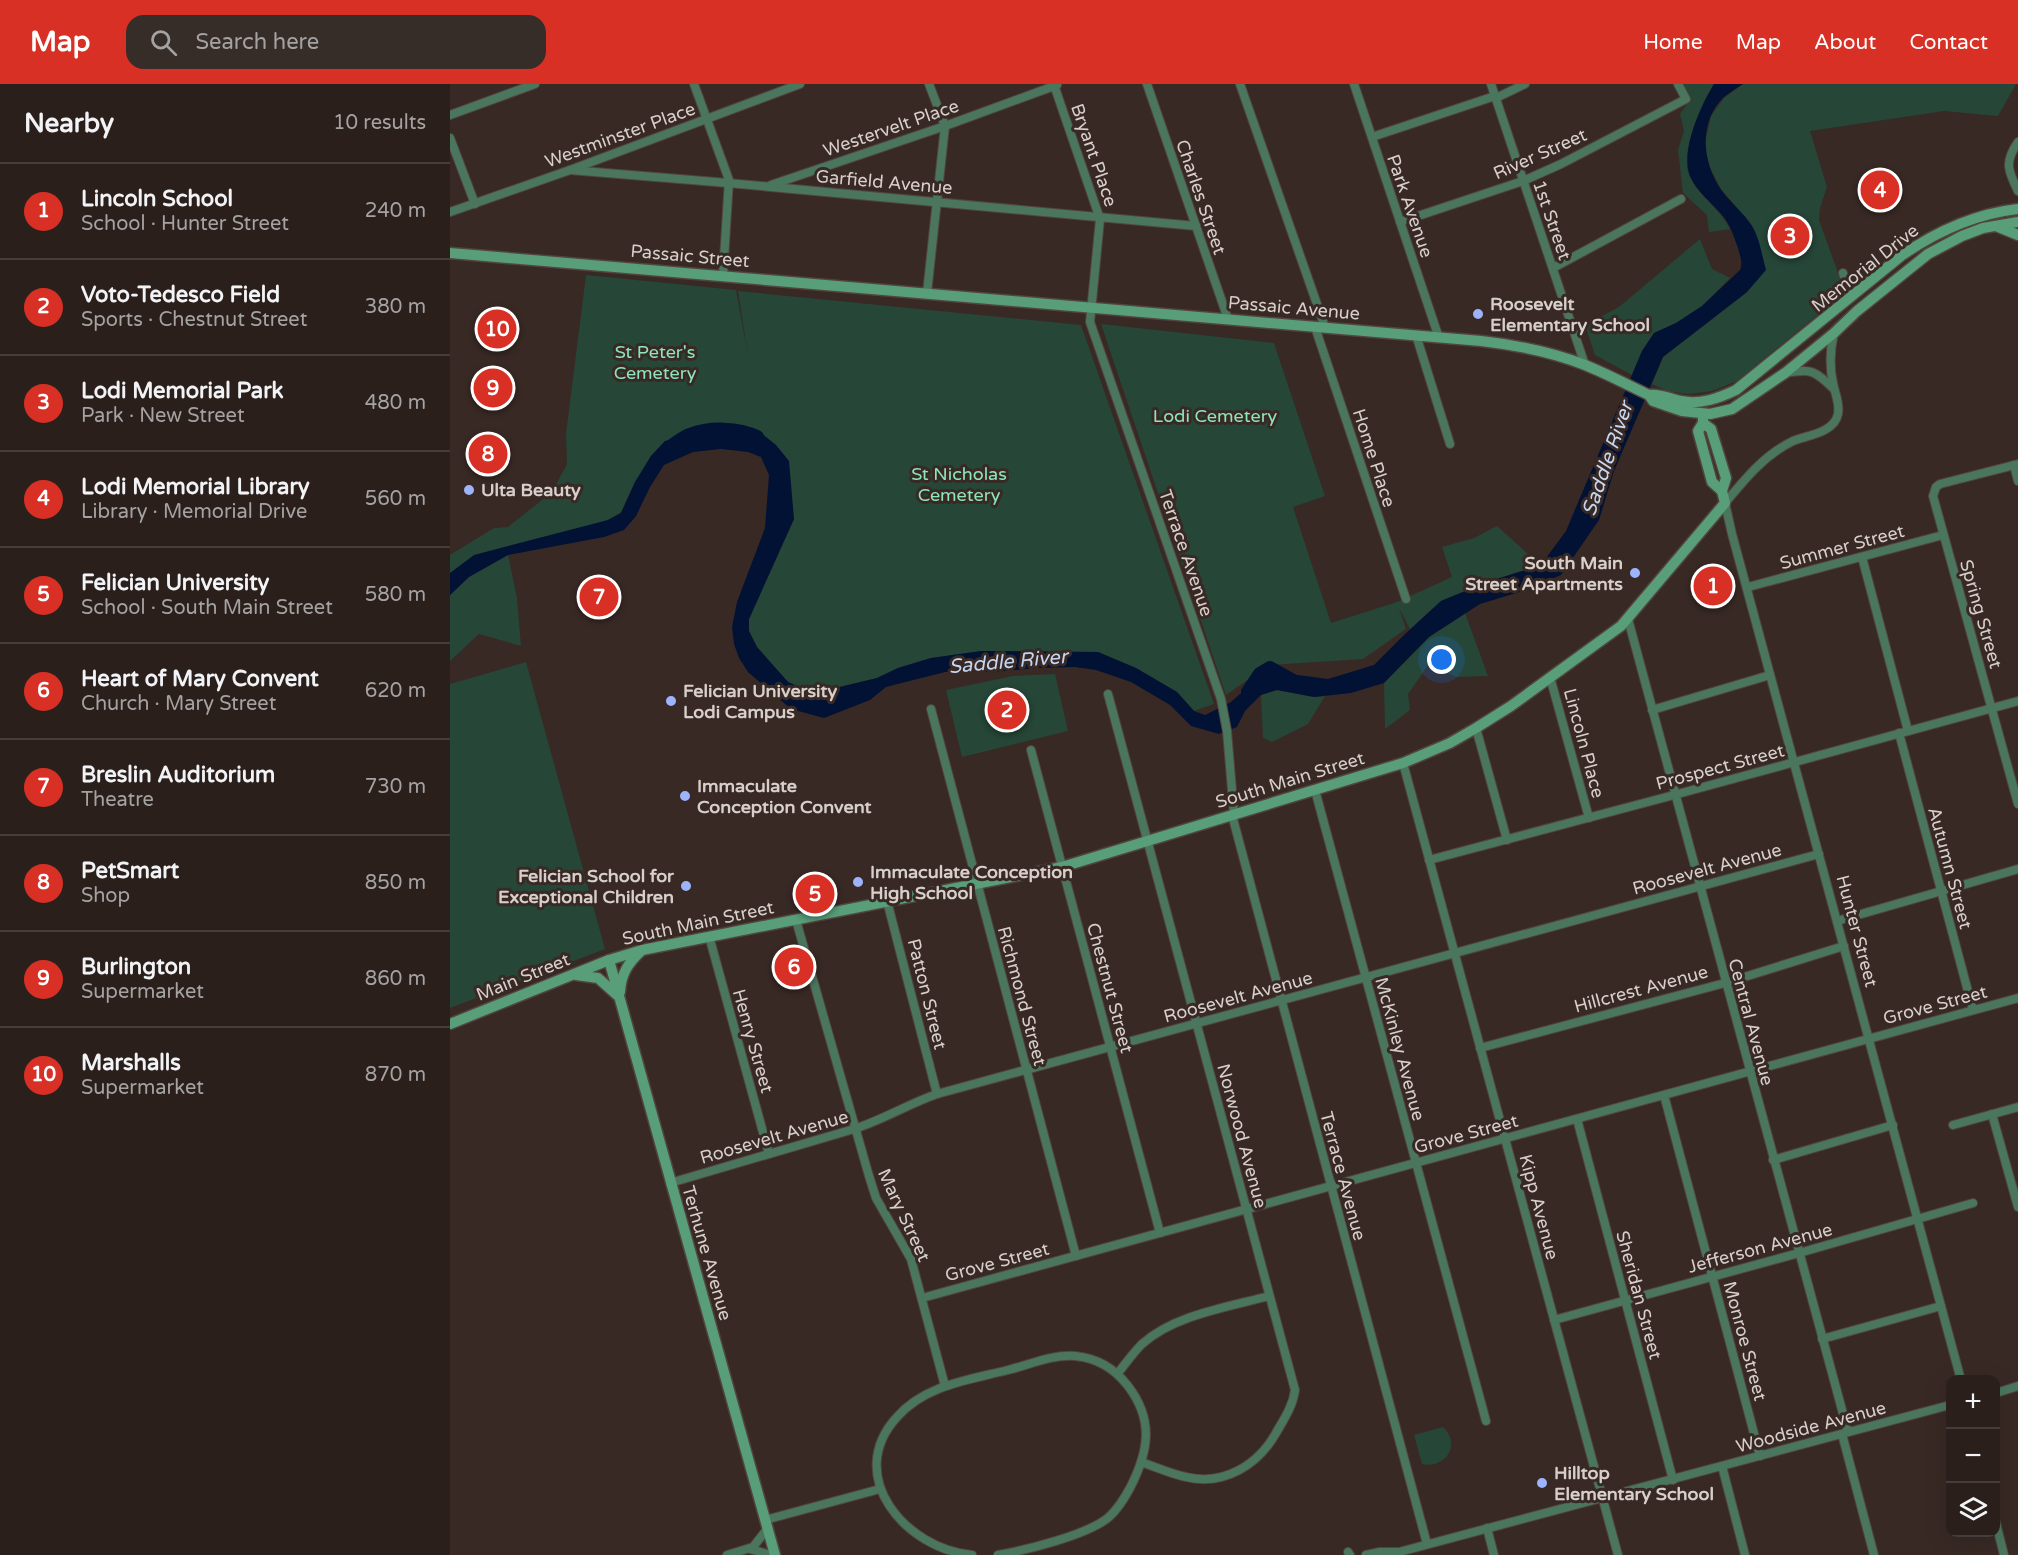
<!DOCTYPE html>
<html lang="en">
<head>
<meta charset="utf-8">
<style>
	body { margin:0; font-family:"Varela Round",sans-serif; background:#362c28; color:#f1f3f6 }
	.controls { position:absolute; right:18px; bottom:18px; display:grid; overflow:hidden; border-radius:12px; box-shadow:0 6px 24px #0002 }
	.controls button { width:54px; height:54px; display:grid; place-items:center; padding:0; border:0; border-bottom:2px solid #463d3a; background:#2a1f1b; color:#f1f3f6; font:30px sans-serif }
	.you { position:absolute; left:992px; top:576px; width:21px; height:21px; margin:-15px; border:4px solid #fff; border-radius:50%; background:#1a73e8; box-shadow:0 0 0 9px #1a73e833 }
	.badge { display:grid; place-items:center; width:39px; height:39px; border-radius:50%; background:#d93025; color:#fff; font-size:20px; font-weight:700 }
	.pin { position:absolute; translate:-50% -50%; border:3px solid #fff; box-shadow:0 2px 6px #0006 }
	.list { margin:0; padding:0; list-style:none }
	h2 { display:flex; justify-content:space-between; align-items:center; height:78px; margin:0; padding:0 24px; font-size:26px }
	h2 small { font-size:20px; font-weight:400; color:#a5a2a3 }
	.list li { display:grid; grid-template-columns:39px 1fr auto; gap:18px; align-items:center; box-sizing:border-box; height:96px; padding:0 24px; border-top:2px solid #463d3a }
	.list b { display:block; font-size:22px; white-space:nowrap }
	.list p { margin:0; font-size:20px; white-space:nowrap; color:#a5a2a3 }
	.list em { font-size:20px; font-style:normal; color:#a5a2a3 }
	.icon { flex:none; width:33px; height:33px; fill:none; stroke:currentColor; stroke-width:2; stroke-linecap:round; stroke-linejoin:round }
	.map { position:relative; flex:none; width:1568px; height:1471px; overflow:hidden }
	header { display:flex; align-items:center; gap:36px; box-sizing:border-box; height:84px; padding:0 30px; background:#d93025; color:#fff }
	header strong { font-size:28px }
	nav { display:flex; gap:33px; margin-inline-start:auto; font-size:21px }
	.search { width:420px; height:54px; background:#362c28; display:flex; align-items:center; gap:15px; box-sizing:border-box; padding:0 21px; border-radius:18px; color:#a5a2a3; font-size:22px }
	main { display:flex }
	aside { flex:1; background:#2a1f1b }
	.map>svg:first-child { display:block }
</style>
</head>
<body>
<header>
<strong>Map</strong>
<div class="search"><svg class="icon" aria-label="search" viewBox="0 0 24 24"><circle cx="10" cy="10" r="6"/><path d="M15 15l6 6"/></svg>Search here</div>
<nav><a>Home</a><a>Map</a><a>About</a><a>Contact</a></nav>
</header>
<main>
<aside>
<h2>Nearby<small>10 results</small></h2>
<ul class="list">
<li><span class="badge">1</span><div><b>Lincoln School</b><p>School · Hunter Street</p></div><em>240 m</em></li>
<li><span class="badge">2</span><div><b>Voto-Tedesco Field</b><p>Sports · Chestnut Street</p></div><em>380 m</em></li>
<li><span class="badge">3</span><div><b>Lodi Memorial Park</b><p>Park · New Street</p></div><em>480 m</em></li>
<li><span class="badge">4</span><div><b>Lodi Memorial Library</b><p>Library · Memorial Drive</p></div><em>560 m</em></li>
<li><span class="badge">5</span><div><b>Felician University</b><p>School · South Main Street</p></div><em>580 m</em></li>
<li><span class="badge">6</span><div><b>Heart of Mary Convent</b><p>Church · Mary Street</p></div><em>620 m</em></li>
<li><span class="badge">7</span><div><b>Breslin Auditorium</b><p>Theatre</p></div><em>730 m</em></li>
<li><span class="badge">8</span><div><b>PetSmart</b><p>Shop</p></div><em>850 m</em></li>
<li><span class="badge">9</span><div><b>Burlington</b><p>Supermarket</p></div><em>860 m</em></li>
<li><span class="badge">10</span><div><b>Marshalls</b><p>Supermarket</p></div><em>870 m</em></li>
</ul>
</aside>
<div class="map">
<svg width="1568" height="1471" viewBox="0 0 1568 1471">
	<rect width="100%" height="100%" fill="#382924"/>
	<g fill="#264637">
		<path d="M1231 0H1264C1251 21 1229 69 1240 93 1250 113 1270 125 1280 145L1259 148 1257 131 1233 109 1228 66 1234 47 1230 30 1240 16Z"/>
		<polygon points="1293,0 1566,0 1548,32 1494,27 1360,47 1377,103 1370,124 1369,136 1395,208 1287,297 1262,307 1238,310 1217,307 1202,300 1213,273 1297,208 1302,142 1271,105 1259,82 1254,63 1261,32 1274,14"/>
		<polygon points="1250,155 1262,185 1280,194 1252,222 1226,239 1204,249 1192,267 1182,291 1145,271 1135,241 1169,223"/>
		<polygon points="136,191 286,206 298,272 288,207 631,241 764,620 744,627 727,608 686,584 648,568 532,567 481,574 448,584 427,594 373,607 347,602 338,598 307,563 299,547 299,535 344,435 326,361 215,357 201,372 185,398 171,428 158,436 0,489 0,471 44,444 58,443 102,408 117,380 116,350"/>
		<polygon points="651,240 824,259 875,412 843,423 881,539 947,518 1002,493 992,463 1024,454 1047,442 1079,471 1085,483 1037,498 991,517 960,545 949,524 956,545 913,575 819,581 776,611"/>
		<polygon points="58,471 67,514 71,562 29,550 0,577 0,511 19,493"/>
		<polygon points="1015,529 1038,592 1006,593 979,580 958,610 960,626 935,645 934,599 979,553"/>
		<polygon points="76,578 155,865 0,924 0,600"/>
		<polygon points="605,590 618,647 512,673 496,606 563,592"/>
		<polygon points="827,606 864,613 875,612 858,640 822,658 813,654 811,611"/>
		<path d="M993 1343C1012 1361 995 1385 972 1380L964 1351Z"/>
	</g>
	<path fill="#021235" d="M1264 0H1293C1287 4 1280 8 1274 13 1248 38 1252 79 1272 107 1281 119 1294 129 1302 142 1310 155 1312 172 1316 186L1297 208 1213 273 1164 387 1149 436 1111 491 1073 507 1030 520 979 553 934 599 901 609 864 613 827 606 811 611 795 627 787 643 769 650 741 642 720 621 681 598 646 586 625 583 586 584 544 588H495L436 603 420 616 374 634 341 625 298 588 289 574 284 560 282 543 287 518 315 444 319 391 311 373 298 368 271 365 243 368 214 381 200 403 186 432 174 446 154 453 58 471 19 493 0 511V489L24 471 158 436 171 429 185 398 201 372 215 357 262 346 310 348 326 361 339 377 344 435 299 535V547L307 563 338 598 347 602 373 607 427 594 448 584 481 574 531 567 648 568 686 584 727 608 744 627 755 631 781 618 810 592 825 588 878 595 924 581 953 552 991 517 1037 498 1085 483 1096 474 1116 447 1192 267 1204 249 1226 239 1252 222 1290 186C1293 178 1290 172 1288 164 1284 153 1280 140 1272 131 1262 119 1246 107 1240 92 1230 67 1251 21 1264 0Z"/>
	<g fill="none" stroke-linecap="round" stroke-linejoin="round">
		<g stroke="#021235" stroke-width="14">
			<path d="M223 361C228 358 234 353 240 351 260 343 288 344 307 353"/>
			<polyline points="798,608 810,590 820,584 845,598"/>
		</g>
		<defs>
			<g id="street">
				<polyline points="244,0 279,96 273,191"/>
				<polyline points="697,0 778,235"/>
				<polyline points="790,0 875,243"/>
				<polyline points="904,0 989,254"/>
				<polyline points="1041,0 1135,281"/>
				<polyline points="604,1 650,135 640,238 771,615 777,647 784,730"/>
				<polyline points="1046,14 1075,0"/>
				<polyline points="0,31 85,0"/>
				<polyline points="922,53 1045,12"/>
				<polyline points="0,54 25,120"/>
				<path d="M1568 58C1554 78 1558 87 1568 107"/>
				<polyline points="120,86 278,99 746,142"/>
				<polyline points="321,101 495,42 607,1"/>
				<polyline points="0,128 120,86 350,0"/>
				<polyline points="950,138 1073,97 1111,80 1236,15 1228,0"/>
				<polyline points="1103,184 1231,115"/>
				<polyline points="1393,189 1401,213"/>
				<polyline points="477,209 495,42 479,0"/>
				<polyline points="865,243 956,515"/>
				<path d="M1384 249C1380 266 1379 281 1383 299 1385 310 1390 319 1388 330 1384 349 1358 351 1343 357 1314 371 1295 395 1275 419L1282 450 1511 1296"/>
				<polyline points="966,251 1000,360"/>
				<path d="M1336 289C1361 284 1365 287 1383 304"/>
				<polyline points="1568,380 1490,400 1486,403 1483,412 1568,720"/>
				<polyline points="1564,381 1568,397"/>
				<polyline points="1412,473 1458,647"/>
				<polyline points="1298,503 1493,451"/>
				<polyline points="1178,535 1398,1348"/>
				<polyline points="1100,593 1139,734"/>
				<path d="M658 610 845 1306C843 1322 834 1335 826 1349 808 1381 774 1402 736 1393 721 1390 706 1383 691 1378"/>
				<polyline points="481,625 626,1172"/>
				<polyline points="1202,626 1320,591"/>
				<polyline points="1026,644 1057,756"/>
				<polyline points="1449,649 1523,926"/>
				<polyline points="581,666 710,1149"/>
				<polyline points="953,679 1168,1471"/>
				<polyline points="865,706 1036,1337"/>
				<polyline points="782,731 977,1460"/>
				<polyline points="979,776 1224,711 1568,617"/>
				<polyline points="437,817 487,1010"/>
				<polyline points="346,836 419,1092 426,1114 461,1175 495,1302"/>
				<polyline points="1387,837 1568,785"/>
				<polyline points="259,852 319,1070"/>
				<polyline points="1030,964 1275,899 1394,862"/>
				<polyline points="1214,1011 1310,1372"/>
				<polyline points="1542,1030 1568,1123"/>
				<polyline points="1127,1035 1223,1396"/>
				<polyline points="1503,1041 1568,1023"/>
				<polyline points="1323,1076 1443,1041"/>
				<path d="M220 1099 404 1045C433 1036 458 1020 487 1010L1369 770"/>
				<polyline points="472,1214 1568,914"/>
				<polyline points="1104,1236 1349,1169 1523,1119"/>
				<polyline points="1372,1255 1491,1222"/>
				<path d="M668 1289C676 1279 683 1269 692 1260 724 1231 778 1223 819 1212"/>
				<polyline points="1546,1309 1568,1302"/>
				<polyline points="1392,1350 1424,1471"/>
				<polyline points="1272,1382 1295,1471"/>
				<polyline points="315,1436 430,1405"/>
				<polyline points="1546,1439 1554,1471"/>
				<polyline points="1037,1444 1044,1471"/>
				<polyline points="300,1465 321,1471"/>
				<polyline points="898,1468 900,1471"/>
				<polyline points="277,1471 303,1463 318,1444"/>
				<path d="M522 1471C456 1465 393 1392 447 1333 475 1301 519 1296 558 1286 579 1281 603 1270 625 1272 647 1274 665 1285 678 1302 704 1336 699 1367 680 1404 674 1415 668 1425 659 1433 638 1451 576 1466 548 1471"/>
				<polyline points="916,1471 930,1468 949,1468 1500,1321"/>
			</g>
			<g id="secondary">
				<polyline points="1546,142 1568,151"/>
				<path d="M0 169 1031 257C1066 261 1102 268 1135 281 1157 290 1178 301 1199 311 1210 309 1220 315 1231 317 1251 321 1269 314 1286 306L1451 172C1487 147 1524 130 1568 125"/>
				<polyline points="1199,311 1203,317 1232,327 1260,330 1282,325 1335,289 1384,249 1407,227 1478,170 1512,152 1533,144 1568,138"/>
				<polyline points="1253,333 1253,339 1248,347 1262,398 1272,407"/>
				<polyline points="159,876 325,1471"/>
				<polyline points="126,891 148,894 167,911"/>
				<path d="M170 908C171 890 178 879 191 867"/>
				<polyline points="0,940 159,876 192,866 612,783 953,679 1000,659 1026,644 1061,622 1171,542 1275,419 1272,407 1276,394 1261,345 1253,339"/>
			</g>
		</defs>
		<use href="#street" stroke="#52443f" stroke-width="10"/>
		<use href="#secondary" stroke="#52443f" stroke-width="13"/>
		<use href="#street" stroke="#4b765e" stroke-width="8"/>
		<use href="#secondary" stroke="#579e79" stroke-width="10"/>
	</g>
	<g fill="#9db4fd" stroke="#382924" stroke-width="2">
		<circle cx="1028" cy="230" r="6"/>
		<circle cx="19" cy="406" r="6"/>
		<circle cx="1185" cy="489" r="6"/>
		<circle cx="221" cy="617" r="6"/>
		<circle cx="235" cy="712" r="6"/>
		<circle cx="408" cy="798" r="6"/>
		<circle cx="236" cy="802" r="6"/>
		<circle cx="1092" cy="1399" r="6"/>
	</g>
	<g text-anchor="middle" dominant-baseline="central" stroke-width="6" stroke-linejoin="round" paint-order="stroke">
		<g font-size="18" fill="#d8cfcb" stroke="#382924">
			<text transform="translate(441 44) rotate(-19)">Westervelt Place</text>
			<text transform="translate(170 51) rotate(-20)">Westminster Place</text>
			<text transform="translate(1090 70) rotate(-24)">River Street</text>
			<text transform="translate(644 71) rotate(71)">Bryant Place</text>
			<text transform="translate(434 98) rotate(5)">Garfield Avenue</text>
			<text transform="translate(751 113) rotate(71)">Charles Street</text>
			<text transform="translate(960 122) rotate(71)">Park Avenue</text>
			<text transform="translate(1102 136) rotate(71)">1st Street</text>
			<text transform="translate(240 172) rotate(5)">Passaic Street</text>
			<text transform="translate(1415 184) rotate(-38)">Memorial Drive</text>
			<text transform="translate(844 224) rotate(5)">Passaic Avenue</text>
			<text transform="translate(924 374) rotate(72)">Home Place</text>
			<text transform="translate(1392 463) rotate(-15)">Summer Street</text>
			<text transform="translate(736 469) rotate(71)">Terrace Avenue</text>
			<text transform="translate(1531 530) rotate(74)">Spring Street</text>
			<text transform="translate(1134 659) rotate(75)">Lincoln Place</text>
			<text transform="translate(1270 683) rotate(-15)">Prospect Street</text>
			<text transform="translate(840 696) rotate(-17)">South Main Street</text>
			<text transform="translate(1500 784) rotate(75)">Autumn Street</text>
			<text transform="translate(1257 785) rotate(-15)">Roosevelt Avenue</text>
			<text transform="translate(248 839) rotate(-12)">South Main Street</text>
			<text transform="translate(1407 847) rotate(75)">Hunter Street</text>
			<text transform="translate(73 893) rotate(-22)">Main Street</text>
			<text transform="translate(660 904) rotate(75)">Chestnut Street</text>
			<text transform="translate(1191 905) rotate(-15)">Hillcrest Avenue</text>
			<text transform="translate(477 910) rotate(76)">Patton Street</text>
			<text transform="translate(572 912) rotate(75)">Richmond Street</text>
			<text transform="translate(788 913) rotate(-15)">Roosevelt Avenue</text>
			<text transform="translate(1485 921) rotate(-15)">Grove Street</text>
			<text transform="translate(1301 938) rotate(75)">Central Avenue</text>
			<text transform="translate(303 957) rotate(74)">Henry Street</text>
			<text transform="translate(950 965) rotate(75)">McKinley Avenue</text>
			<text transform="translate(1016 1050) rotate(-15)">Grove Street</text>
			<text transform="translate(792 1052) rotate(75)">Norwood Avenue</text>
			<text transform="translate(324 1053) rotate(-16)">Roosevelt Avenue</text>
			<text transform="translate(893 1092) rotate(75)">Terrace Avenue</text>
			<text transform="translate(1089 1123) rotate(75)">Kipp Avenue</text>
			<text transform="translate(454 1131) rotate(65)">Mary Street</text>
			<text transform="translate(1310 1164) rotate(-15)">Jefferson Avenue</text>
			<text transform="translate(257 1169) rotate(74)">Terhune Avenue</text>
			<text transform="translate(547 1178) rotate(-15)">Grove Street</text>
			<text transform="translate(1189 1211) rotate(75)">Sheridan Street</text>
			<text transform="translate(1295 1257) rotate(75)">Monroe Street</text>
			<text transform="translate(1361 1343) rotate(-15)">Woodside Avenue</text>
		</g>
		<g font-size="18" font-weight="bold" fill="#d8cfcb" stroke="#382924" text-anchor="start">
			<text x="1040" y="220">Roosevelt<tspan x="1040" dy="21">Elementary School</tspan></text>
			<text x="31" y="406">Ulta Beauty</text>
			<text x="1173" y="479" text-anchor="end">South Main<tspan x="1173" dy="21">Street Apartments</tspan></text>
			<text x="233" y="607">Felician University<tspan x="233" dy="21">Lodi Campus</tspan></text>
			<text x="247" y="702">Immaculate<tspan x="247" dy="21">Conception Convent</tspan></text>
			<text x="420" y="788">Immaculate Conception<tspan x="420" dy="21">High School</tspan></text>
			<text x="224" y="792" text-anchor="end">Felician School for<tspan x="224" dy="21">Exceptional Children</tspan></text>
			<text x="1104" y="1389">Hilltop<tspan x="1104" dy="21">Elementary School</tspan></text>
		</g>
		<g font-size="18" fill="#8ce5bc" stroke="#382924">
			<text x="205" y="268">St Peter's<tspan x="205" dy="21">Cemetery</tspan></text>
			<text x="765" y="332">Lodi Cemetery</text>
			<text x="509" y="390">St Nicholas<tspan x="509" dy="21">Cemetery</tspan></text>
		</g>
		<g font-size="20" font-style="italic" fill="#c6d6f2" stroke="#382924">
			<text transform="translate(1158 375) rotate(-71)">Saddle River</text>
			<text transform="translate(558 578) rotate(-5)">Saddle River</text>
		</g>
	</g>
</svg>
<div class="controls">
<button>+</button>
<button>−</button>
<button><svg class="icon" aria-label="layers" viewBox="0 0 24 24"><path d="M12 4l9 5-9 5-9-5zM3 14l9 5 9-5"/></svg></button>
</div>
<div class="you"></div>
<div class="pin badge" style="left:1263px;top:502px">1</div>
<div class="pin badge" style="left:557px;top:626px">2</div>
<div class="pin badge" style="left:1340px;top:152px">3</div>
<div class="pin badge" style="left:1430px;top:106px">4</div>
<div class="pin badge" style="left:365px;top:810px">5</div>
<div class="pin badge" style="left:344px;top:883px">6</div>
<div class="pin badge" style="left:149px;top:513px">7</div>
<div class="pin badge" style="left:38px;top:370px">8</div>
<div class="pin badge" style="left:43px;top:304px">9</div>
<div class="pin badge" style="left:47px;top:245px">10</div>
</div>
</main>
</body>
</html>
